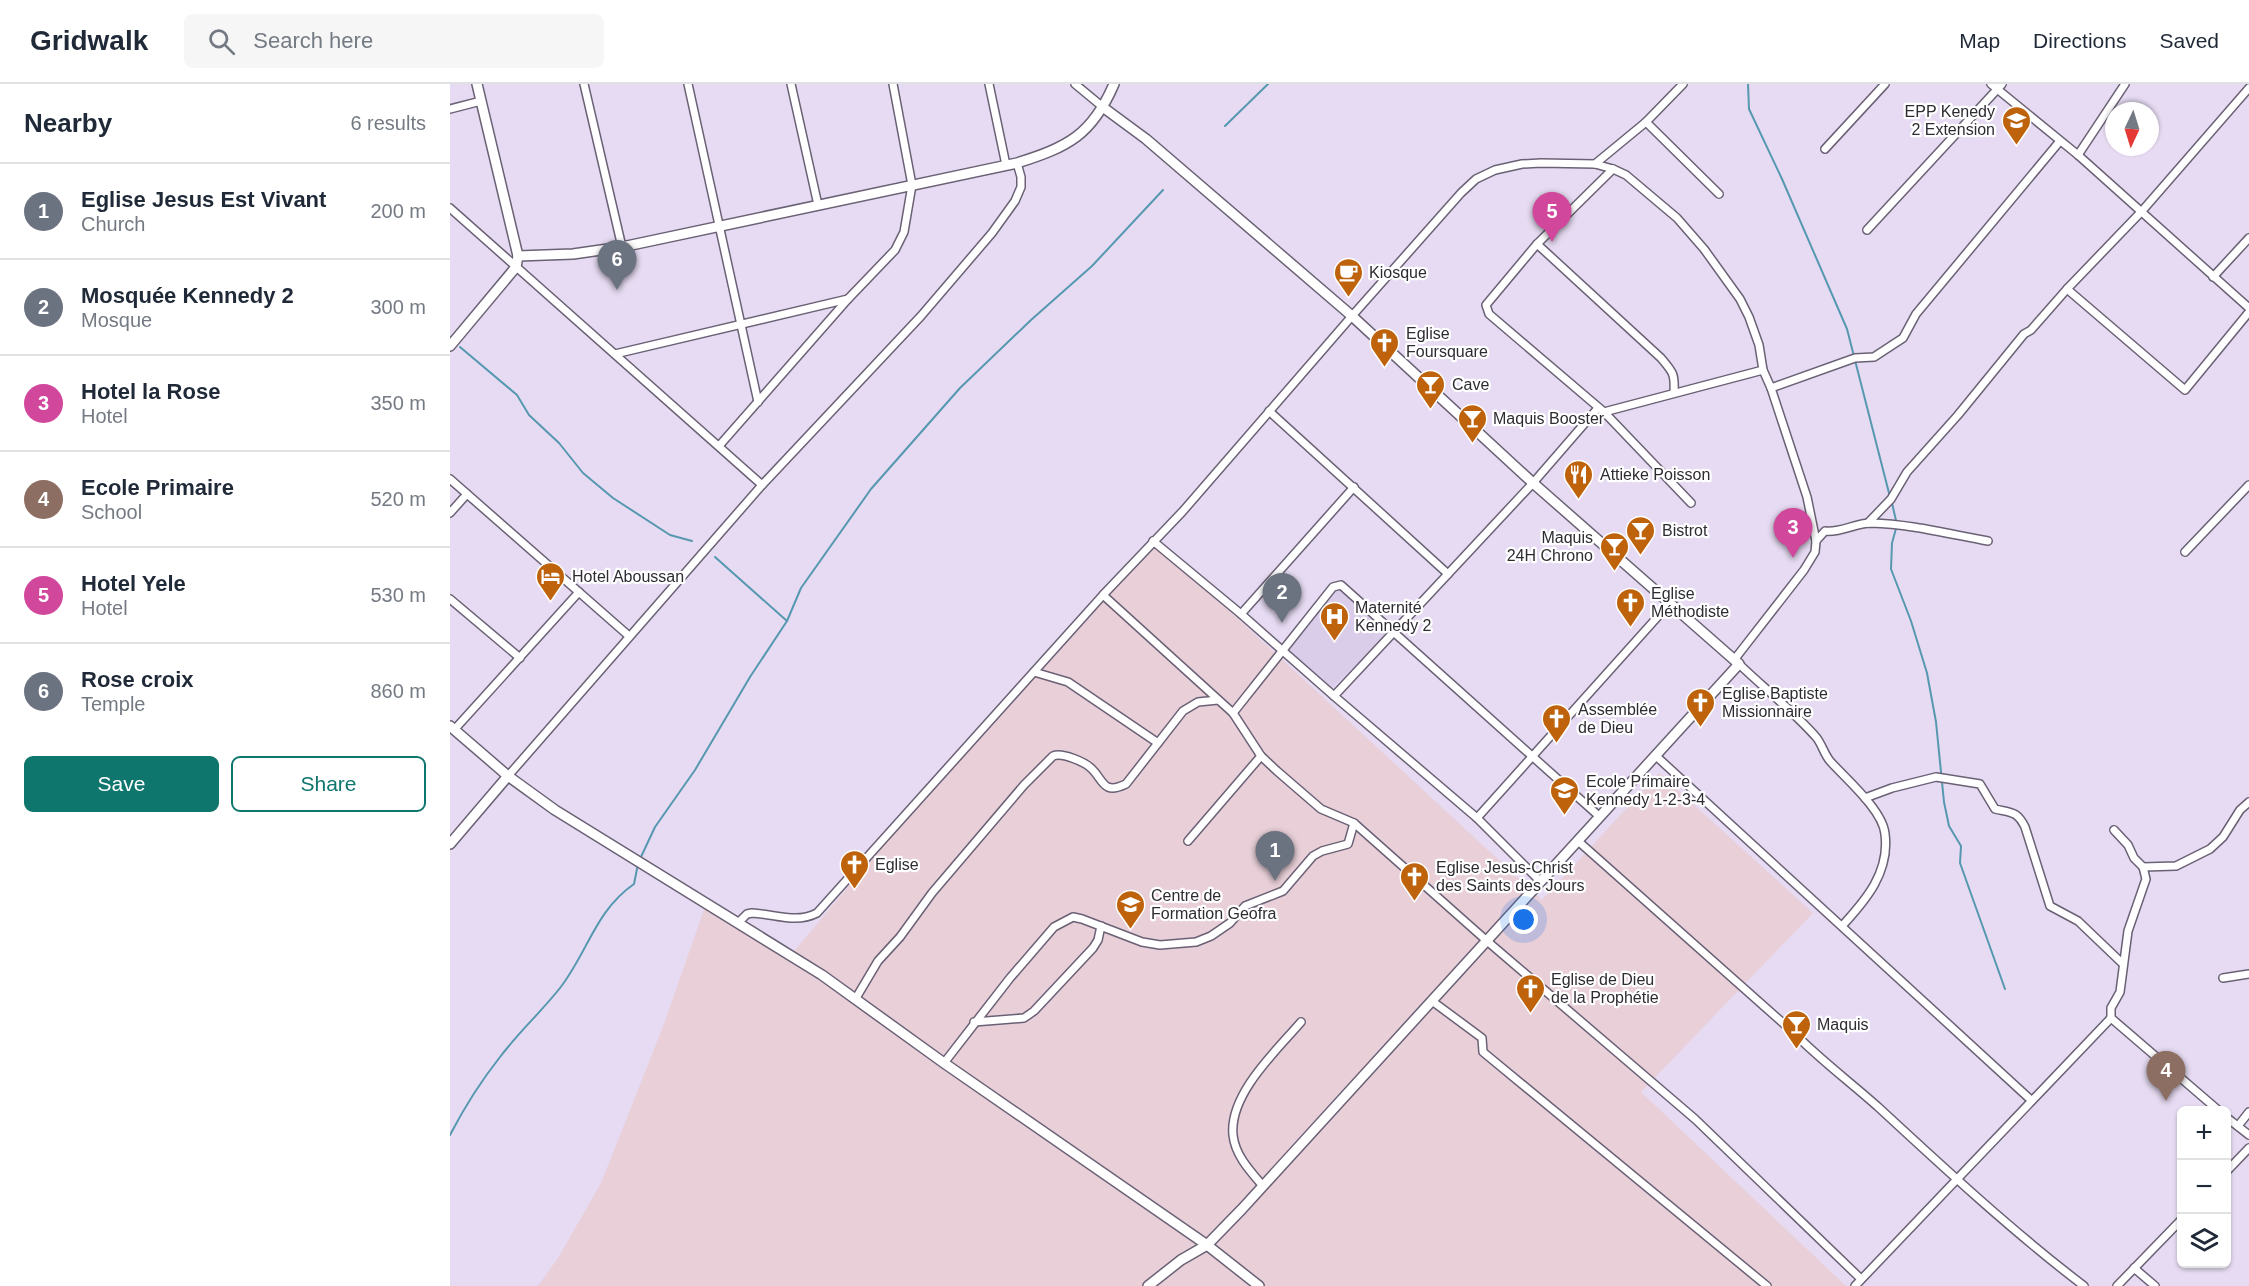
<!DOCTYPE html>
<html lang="en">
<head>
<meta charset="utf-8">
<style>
	body { margin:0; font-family:Helvetica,sans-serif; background:#f6f6f7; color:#1f2937 }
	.controls { position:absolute; right:18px; bottom:18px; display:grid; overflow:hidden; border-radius:9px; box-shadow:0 2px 4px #0004 }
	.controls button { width:54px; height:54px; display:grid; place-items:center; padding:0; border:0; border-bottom:2px solid #e0e1e3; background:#fff; color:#1f2937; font:30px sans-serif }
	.compass { position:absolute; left:1655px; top:18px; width:54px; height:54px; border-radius:50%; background:#fff; box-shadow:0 2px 4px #0004; rotate:184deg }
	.you { position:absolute; left:1074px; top:836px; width:21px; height:21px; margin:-15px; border:4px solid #fff; border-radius:50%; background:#1a73e8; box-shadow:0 0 0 9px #1a73e833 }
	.badge { display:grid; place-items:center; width:39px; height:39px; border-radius:50%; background:#0f766e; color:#fff; font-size:20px; font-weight:700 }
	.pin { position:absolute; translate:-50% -50px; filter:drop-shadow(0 2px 3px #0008) }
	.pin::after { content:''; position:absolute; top:32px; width:21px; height:18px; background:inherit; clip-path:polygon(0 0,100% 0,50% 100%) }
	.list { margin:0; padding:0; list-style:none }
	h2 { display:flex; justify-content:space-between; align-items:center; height:78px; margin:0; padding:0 24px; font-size:26px }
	h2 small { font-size:20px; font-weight:400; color:#747a83 }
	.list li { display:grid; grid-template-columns:39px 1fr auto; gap:18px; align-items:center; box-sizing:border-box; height:96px; padding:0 24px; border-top:2px solid #e0e1e3 }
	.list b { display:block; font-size:22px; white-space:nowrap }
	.list p { margin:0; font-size:20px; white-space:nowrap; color:#747a83 }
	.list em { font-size:20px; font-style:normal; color:#747a83 }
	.actions { display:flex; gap:12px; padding:18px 24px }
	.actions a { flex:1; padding:14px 0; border:2px solid #0f766e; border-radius:9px; text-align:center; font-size:21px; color:#0f766e }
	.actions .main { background:#0f766e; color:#fff }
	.icon { flex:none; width:33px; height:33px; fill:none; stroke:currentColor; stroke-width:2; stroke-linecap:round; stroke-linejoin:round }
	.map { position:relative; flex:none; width:1799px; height:1202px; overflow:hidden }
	header { display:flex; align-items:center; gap:36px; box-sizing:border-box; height:84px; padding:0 30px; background:#fff; border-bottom:2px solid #e0e1e3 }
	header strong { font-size:28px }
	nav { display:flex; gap:33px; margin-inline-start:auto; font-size:21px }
	.search { width:420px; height:54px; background:#f6f6f7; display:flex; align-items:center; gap:15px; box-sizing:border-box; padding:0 21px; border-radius:9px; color:#747a83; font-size:22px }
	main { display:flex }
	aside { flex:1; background:#fff }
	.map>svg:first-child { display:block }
</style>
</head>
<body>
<header>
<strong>Gridwalk</strong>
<div class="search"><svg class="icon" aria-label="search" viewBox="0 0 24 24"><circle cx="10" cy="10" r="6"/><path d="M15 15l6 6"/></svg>Search here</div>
<nav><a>Map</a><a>Directions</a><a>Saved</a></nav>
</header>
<main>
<aside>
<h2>Nearby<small>6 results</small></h2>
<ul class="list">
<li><span class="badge" style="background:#6b7280">1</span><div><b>Eglise Jesus Est Vivant</b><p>Church</p></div><em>200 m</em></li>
<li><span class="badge" style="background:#6b7280">2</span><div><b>Mosquée Kennedy 2</b><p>Mosque</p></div><em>300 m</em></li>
<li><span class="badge" style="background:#d1479c">3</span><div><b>Hotel la Rose</b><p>Hotel</p></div><em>350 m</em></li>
<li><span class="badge" style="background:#8d6e63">4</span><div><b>Ecole Primaire</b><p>School</p></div><em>520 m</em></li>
<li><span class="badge" style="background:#d1479c">5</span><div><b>Hotel Yele</b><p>Hotel</p></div><em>530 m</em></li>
<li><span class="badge" style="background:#6b7280">6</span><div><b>Rose croix</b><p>Temple</p></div><em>860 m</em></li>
</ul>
<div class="actions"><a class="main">Save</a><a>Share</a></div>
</aside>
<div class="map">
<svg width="1799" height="1202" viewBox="0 0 1799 1202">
	<rect width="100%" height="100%" fill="#e6dbf2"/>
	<polygon fill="#e8cfd8" points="704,457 1092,816 1209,689 1363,829 1191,1008 1396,1202 88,1202 108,1174 151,1099 214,940 256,820 340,872 512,668"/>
	<polygon fill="#dacde9" points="888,500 938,550 880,606 833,565"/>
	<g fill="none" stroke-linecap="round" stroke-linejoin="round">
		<g stroke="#5698b0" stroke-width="2">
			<polyline points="1298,0 1299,25 1332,95 1397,245 1440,413"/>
			<polyline points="775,42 818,0"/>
			<polyline points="10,263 67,311 79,331 109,359 133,389 163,414 220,451 242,457"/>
			<polyline points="1442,419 1447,441 1442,459 1441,485 1461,537 1477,589 1486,638 1494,718 1499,742 1511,762 1510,779 1555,905"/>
			<polyline points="265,473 337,537"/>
			<polyline points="190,775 205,743 245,686 300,593 337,537 351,504 421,405 510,304 581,236 642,182 713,106"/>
			<path d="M0 1051C14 1024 31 997 50 973 68 949 91 928 110 904 138 868 145 827 184 800L188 780"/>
		</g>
		<defs>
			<g id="minor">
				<polyline points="134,0 172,163"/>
				<polyline points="238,0 308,318"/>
				<polyline points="341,0 368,121"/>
				<polyline points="539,0 556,81"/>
				<polyline points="625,0 654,24"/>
				<polyline points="1541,0 1628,71 1799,224"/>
				<polyline points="0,25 31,17"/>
				<polyline points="1196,38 1269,110"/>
				<polyline points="1375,65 1435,0"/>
				<polyline points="1628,71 1675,0"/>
				<polyline points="1145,80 1196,38 1233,0"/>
				<polyline points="1163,85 1087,160 1036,221 1039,230 1154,328 1241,419"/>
				<polyline points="0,124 312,401"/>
				<polyline points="1417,146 1552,0"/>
				<path d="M1087 160 1211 274C1223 288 1225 290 1224 308"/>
				<polyline points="1763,193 1799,154"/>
				<polyline points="1617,205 1735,306 1799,228"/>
				<polyline points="165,270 398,215"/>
				<polyline points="1321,304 1405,274 1424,273 1453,254 1466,230 1610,57"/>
				<polyline points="819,327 998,490"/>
				<polyline points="1154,328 1313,286"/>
				<polyline points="269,362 398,215 445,166 454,148 462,101 443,0"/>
				<polyline points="0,395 179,552"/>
				<polyline points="0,429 17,410"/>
				<polyline points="1418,439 1441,415 1457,388 1508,331 1574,250 1581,246 1617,205 1692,127 1799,4"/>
				<polyline points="703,457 791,530 884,612 1027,734 1091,798"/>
				<path d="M1366 457 1375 447C1391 449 1405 439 1421 439 1460 440 1499 450 1538 457"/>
				<polyline points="1735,468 1799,401"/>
				<polyline points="653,511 783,629 811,672 827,687 871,725 904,739 1037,857 1245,1035 1411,1195"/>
				<polyline points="0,515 70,574"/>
				<polyline points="791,530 904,403"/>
				<path d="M1289 580C1314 604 1343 627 1366 653 1372 660 1374 670 1380 677 1395 694 1433 726 1435 750 1440 788 1416 816 1392 842"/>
				<polyline points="584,588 618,598 708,659"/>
				<polyline points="884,612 1083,399 1148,324"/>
				<polyline points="783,629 883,503 891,501 1150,733"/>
				<polyline points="4,646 129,508"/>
				<polyline points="1206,672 1581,1016"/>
				<polyline points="58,692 312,401 471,232 542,149 565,117 571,103 571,93 567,79"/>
				<path d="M1415 714 1442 704 1486 693 1530 700 1545 725C1562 729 1567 727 1575 743L1600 822 1628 837 1673 880"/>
				<polyline points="1027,734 1220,519"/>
				<polyline points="1664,746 1678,761 1684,774 1693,783 1696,795 1678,847 1670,908 1661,924 1661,934 1768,1026"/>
				<polyline points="738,757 811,672"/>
				<path d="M1128 757 1342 947C1368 974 1399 997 1427 1022 1494 1084 1562 1147 1634 1202"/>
				<polyline points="1693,783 1726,782 1760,765 1773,753 1790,726 1799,718"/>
				<path d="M288 839 297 830 302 829C325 830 346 840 367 829L653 511 733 427 902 232 1011 109 1026 95 1045 86 1072 80 1091 79 1145 80 1163 85 1176 91 1227 134 1254 165 1290 215 1299 233 1309 261 1313 286 1321 304 1357 413 1366 457 1365 468 1354 486 1284 576"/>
				<polyline points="1773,894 1799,890"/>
				<path d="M406 914 428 877 450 853 482 809 574 701 603 672C612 668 635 678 642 685 654 697 653 711 676 700L733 627 748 618 768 616"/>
				<polyline points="982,917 1032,954 1033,968 1317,1202"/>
				<polyline points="524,938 574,934 584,927 643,864 648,856 651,842"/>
				<polyline points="494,979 560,894 604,843 623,833 632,835 692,858 710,861 746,858 761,852 780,839 795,822 833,807 863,772 872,767 898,760 904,739"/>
				<polyline points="1776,1033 1799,1051"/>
				<polyline points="1788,1042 1799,1028"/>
				<polyline points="1776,1088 1799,1064"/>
				<path d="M813 1102C800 1087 785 1071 783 1051 779 1010 827 966 851 938"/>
				<polyline points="1684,1184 1705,1202"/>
				<polyline points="1405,1202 1661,934"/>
				<polyline points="1667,1202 1732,1135"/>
			</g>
			<g id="tertiary">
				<polyline points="654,24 696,55 902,232 1083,399 1289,580 792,1125 757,1161 731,1176 698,1202"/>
				<path d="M68 172 123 170 172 163 567 79C618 63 642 51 664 0"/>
				<polyline points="0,262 66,183 68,172 27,0"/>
				<polyline points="0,642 58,692 105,726 372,891 494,979 757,1161 809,1202"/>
				<polyline points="0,760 58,692"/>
			</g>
		</defs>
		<use href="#minor" stroke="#6a6175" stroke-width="10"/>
		<use href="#tertiary" stroke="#6a6175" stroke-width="12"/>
		<use href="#minor" stroke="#fff" stroke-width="7"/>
		<use href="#tertiary" stroke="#fff" stroke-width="9"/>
	</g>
	<defs>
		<symbol id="school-pin" viewBox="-11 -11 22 30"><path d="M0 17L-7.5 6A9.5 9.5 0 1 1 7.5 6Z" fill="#be630b" stroke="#fff"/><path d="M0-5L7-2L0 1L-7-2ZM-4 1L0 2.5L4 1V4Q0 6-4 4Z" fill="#fff"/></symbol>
		<symbol id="cafe-pin" viewBox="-11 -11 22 30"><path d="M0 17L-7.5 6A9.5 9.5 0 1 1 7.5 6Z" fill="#be630b" stroke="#fff"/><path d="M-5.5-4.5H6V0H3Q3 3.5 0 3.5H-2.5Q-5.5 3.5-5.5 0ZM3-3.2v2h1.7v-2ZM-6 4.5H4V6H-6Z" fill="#fff"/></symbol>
		<symbol id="church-pin" viewBox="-11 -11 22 30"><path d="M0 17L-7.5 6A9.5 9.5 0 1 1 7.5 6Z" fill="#be630b" stroke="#fff"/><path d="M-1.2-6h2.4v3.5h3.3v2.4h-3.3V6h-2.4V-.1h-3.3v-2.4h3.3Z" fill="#fff"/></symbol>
		<symbol id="bar-pin" viewBox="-11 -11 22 30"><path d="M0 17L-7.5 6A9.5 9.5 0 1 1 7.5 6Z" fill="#be630b" stroke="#fff"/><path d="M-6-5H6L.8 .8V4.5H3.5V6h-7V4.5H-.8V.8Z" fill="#fff"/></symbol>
		<symbol id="restaurant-pin" viewBox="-11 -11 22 30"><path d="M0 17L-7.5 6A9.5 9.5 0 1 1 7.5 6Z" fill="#be630b" stroke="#fff"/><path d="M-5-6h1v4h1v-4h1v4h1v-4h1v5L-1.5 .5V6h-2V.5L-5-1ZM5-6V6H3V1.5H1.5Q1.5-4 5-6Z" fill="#fff"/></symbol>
		<symbol id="hotel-pin" viewBox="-11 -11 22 30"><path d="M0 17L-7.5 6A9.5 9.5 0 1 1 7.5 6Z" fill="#be630b" stroke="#fff"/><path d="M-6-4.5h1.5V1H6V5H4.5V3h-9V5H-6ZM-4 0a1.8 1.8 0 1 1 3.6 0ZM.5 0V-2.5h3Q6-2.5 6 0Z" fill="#fff"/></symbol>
		<symbol id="hospital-pin" viewBox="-11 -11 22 30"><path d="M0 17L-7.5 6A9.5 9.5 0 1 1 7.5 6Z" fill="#be630b" stroke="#fff"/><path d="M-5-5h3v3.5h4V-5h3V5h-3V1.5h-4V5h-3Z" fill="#fff"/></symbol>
	</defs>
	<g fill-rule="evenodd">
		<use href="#school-pin" x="1550" y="20" width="33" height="45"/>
		<use href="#cafe-pin" x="882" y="172" width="33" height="45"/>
		<use href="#church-pin" x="918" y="242" width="33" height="45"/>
		<use href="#bar-pin" x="964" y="284" width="33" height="45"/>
		<use href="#bar-pin" x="1006" y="318" width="33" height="45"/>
		<use href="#restaurant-pin" x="1112" y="374" width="33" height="45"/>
		<use href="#bar-pin" x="1174" y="430" width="33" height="45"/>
		<use href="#bar-pin" x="1148" y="446" width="33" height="45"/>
		<use href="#hotel-pin" x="84" y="476" width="33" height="45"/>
		<use href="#church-pin" x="1164" y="502" width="33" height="45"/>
		<use href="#hospital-pin" x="868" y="516" width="33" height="45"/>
		<use href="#church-pin" x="1234" y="602" width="33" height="45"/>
		<use href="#church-pin" x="1090" y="618" width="33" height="45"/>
		<use href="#school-pin" x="1098" y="690" width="33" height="45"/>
		<use href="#church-pin" x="388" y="764" width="33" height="45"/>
		<use href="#church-pin" x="948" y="776" width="33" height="45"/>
		<use href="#school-pin" x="664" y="804" width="33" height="45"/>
		<use href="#church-pin" x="1064" y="888" width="33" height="45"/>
		<use href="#bar-pin" x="1330" y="924" width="33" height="45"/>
	</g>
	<g text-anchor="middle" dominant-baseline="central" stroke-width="4.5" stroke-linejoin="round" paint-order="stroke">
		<g font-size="16" fill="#2f2b33" stroke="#fff" text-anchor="start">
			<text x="1545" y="27" text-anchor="end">EPP Kenedy<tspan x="1545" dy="18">2 Extension</tspan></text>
			<text x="919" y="188">Kiosque</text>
			<text x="956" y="249">Eglise<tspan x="956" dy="18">Foursquare</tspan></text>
			<text x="1002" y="300">Cave</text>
			<text x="1043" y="334">Maquis Booster</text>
			<text x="1150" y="390">Attieke Poisson</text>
			<text x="1212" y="446">Bistrot</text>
			<text x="1143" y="453" text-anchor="end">Maquis<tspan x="1143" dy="18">24H Chrono</tspan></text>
			<text x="122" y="492">Hotel Aboussan</text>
			<text x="1201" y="509">Eglise<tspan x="1201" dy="18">Méthodiste</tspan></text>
			<text x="905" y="523">Maternité<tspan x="905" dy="18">Kennedy 2</tspan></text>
			<text x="1272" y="609">Eglise Baptiste<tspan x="1272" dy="18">Missionnaire</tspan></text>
			<text x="1128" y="625">Assemblée<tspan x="1128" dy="18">de Dieu</tspan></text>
			<text x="1136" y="697">Ecole Primaire<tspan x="1136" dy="18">Kennedy 1-2-3-4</tspan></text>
			<text x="425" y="780">Eglise</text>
			<text x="986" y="783">Eglise Jesus-Christ<tspan x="986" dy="18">des Saints des Jours</tspan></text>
			<text x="701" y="811">Centre de<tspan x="701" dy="18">Formation Geofra</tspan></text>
			<text x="1101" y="895">Eglise de Dieu<tspan x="1101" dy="18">de la Prophétie</tspan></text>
			<text x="1367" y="940">Maquis</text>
		</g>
	</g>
</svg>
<div class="controls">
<button>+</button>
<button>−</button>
<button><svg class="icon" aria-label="layers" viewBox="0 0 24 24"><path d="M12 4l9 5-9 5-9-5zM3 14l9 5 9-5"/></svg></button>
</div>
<svg class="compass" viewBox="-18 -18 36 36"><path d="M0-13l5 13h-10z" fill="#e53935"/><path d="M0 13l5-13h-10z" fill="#747a83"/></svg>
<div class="you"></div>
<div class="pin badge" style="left:825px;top:797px;background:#6b7280">1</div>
<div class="pin badge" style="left:832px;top:539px;background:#6b7280">2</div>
<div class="pin badge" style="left:1343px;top:474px;background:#d1479c">3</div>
<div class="pin badge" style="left:1716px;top:1017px;background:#8d6e63">4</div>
<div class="pin badge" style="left:1102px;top:158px;background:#d1479c">5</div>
<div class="pin badge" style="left:167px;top:206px;background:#6b7280">6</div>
</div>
</main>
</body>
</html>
